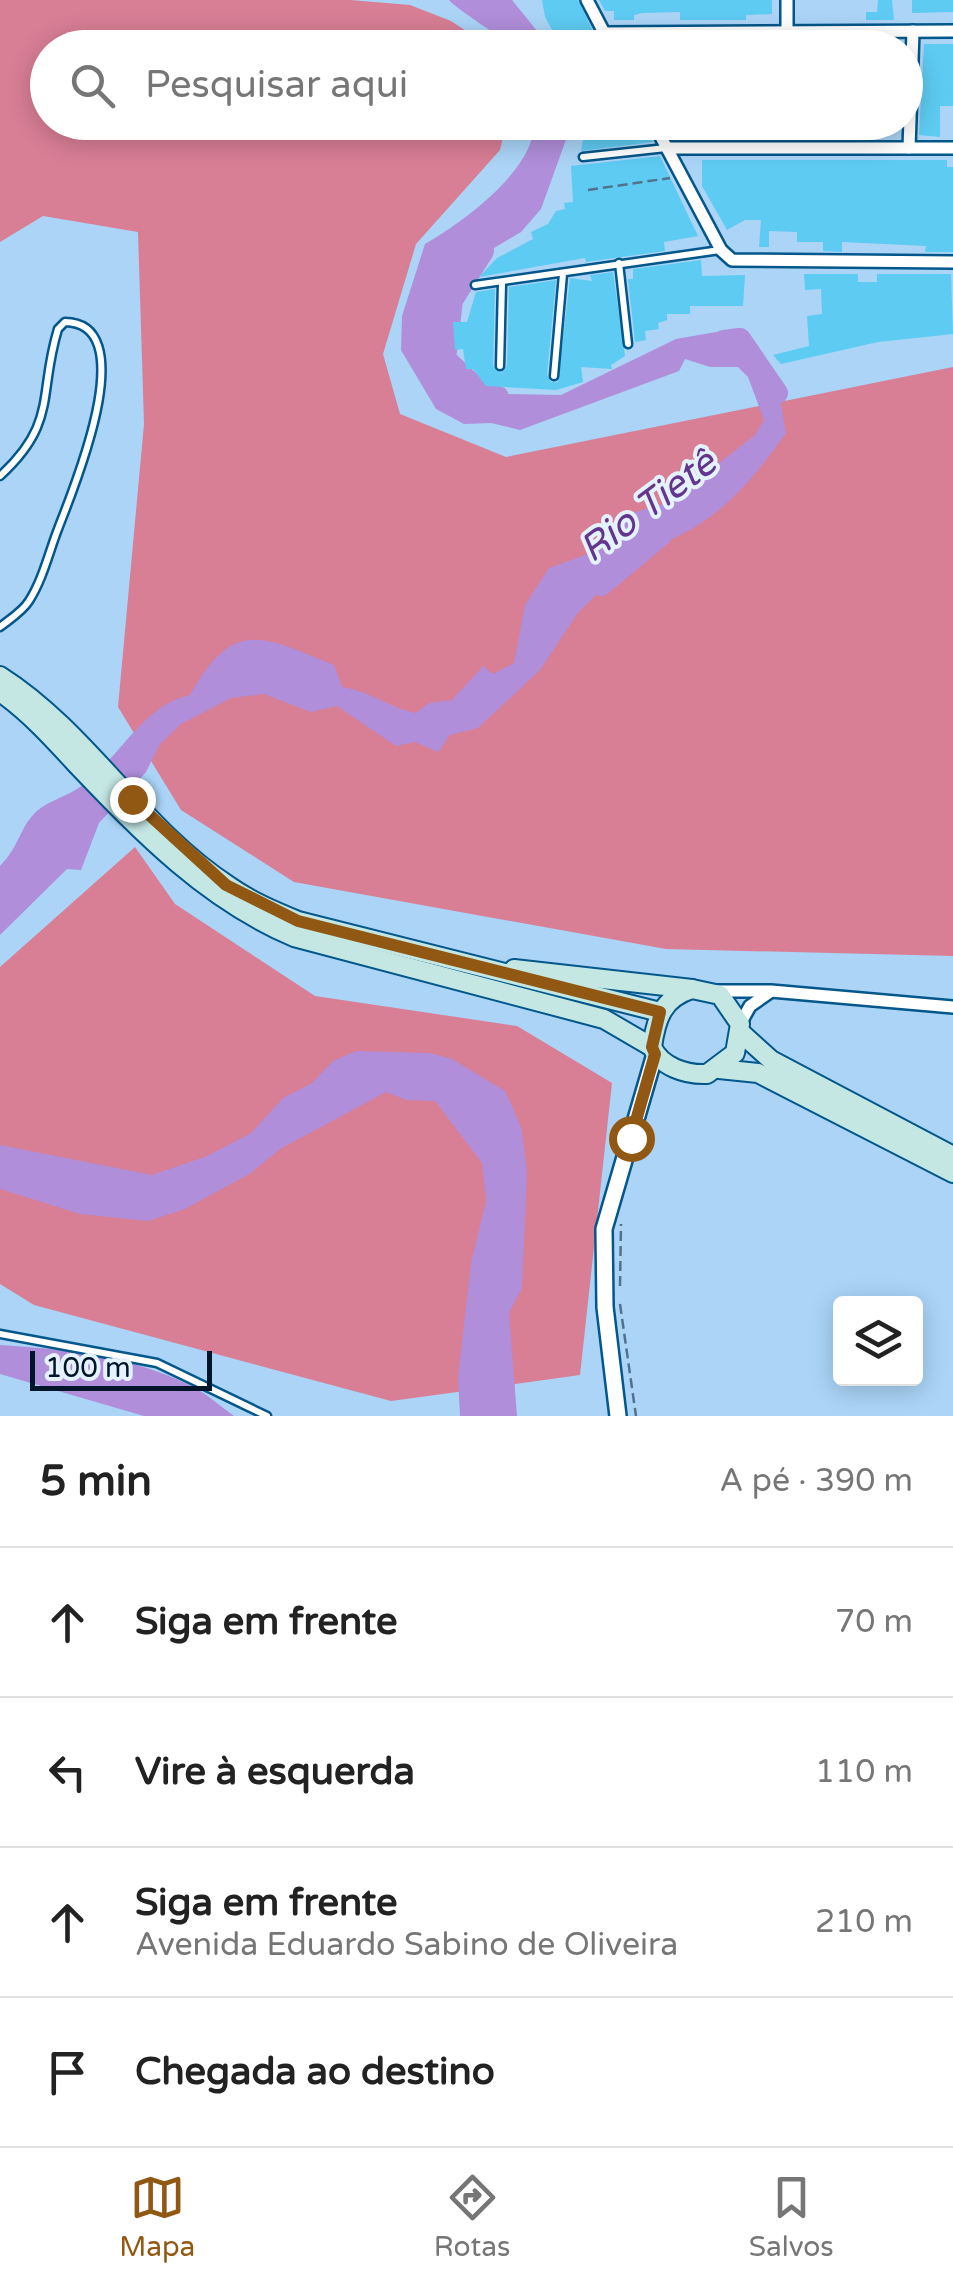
<!DOCTYPE html>
<html lang="pt">
<head>
<meta charset="utf-8">
<style>
	body { margin:0; font-family:"Varela Round",sans-serif; background:#f6f6f6; color:#222 }
	.controls { position:absolute; right:30px; bottom:30px; display:grid; overflow:hidden; border-radius:10px; box-shadow:0 5px 25px #0003 }
	.controls button { width:90px; height:90px; display:grid; place-items:center; padding:0; border:0; border-bottom:2px solid #e0e0e0; background:#fff; color:#222; font:50px sans-serif }
	.scale { position:absolute; left:30px; bottom:25px; width:182px; box-sizing:border-box; padding-left:10px; border:5px solid #00152a; border-top:0; font-size:28px; line-height:35px; white-space:nowrap; color:#00152a; -webkit-text-stroke:8px #e4f2fe; paint-order:stroke }
	.stop { position:absolute; width:30px; height:30px; margin:-22px; border:8px solid #915813; border-radius:50%; background:#fff }
	.stop.end { background:#915813; border-color:#fff; box-shadow:0 2px 10px #0008 }
	.list { margin:0; padding:0; list-style:none }
	h2 { display:flex; justify-content:space-between; align-items:center; height:130px; margin:0; padding:0 40px; font-size:42px }
	h2 small { font-size:32px; font-weight:400; color:#767676 }
	.list li { display:grid; grid-template-columns:65px 1fr auto; gap:30px; align-items:center; box-sizing:border-box; height:150px; padding:0 40px; border-top:2px solid #e0e0e0 }
	.list b { display:block; font-size:38px; white-space:nowrap }
	.list p { margin:0; font-size:32px; white-space:nowrap; color:#767676 }
	.list em { font-size:32px; font-style:normal; color:#767676 }
	.icon { flex:none; width:55px; height:55px; fill:none; stroke:currentColor; stroke-width:2; stroke-linecap:round; stroke-linejoin:round }
	.map { position:relative; flex:none; width:953px; height:1416px; overflow:hidden }
	.search { position:absolute; background:#fff; box-shadow:0 5px 25px #0003; left:30px; right:30px; top:30px; height:110px; display:flex; align-items:center; gap:25px; box-sizing:border-box; padding:0 35px; border-radius:55px; color:#767676; font-size:38px }
	.sheet { height:730px; background:#fff }
	nav { display:flex; justify-content:space-around; align-items:center; box-sizing:border-box; height:140px; border-top:2px solid #e0e0e0; background:#fff; font-size:28px; color:#767676 }
	nav a { display:grid; justify-items:center; gap:5px }
	nav .on { color:#915813 }
	.map>svg:first-child { display:block }
</style>
</head>
<body>
<div class="map">
<svg width="953" height="1416" viewBox="0 0 953 1416">
	<rect width="100%" height="100%" fill="#abd4f7"/>
	<g fill="#d87e95">
		<polygon points="0,0 350,0 410,5 451,21 489,46 48,48 48,122 506,123 500,150 416,244 383,354 400,414 506,457 953,367 953,956 666,949 294,882 181,810 118,707 144,424 138,232 43,216 0,242"/>
		<polygon points="135,847 175,904 315,996 517,1026 612,1083 580,1375 391,1401 34,1305 0,1284 0,967"/>
	</g>
	<g fill="#b08ed9">
		<path d="M449 0H512L550 47C541 48 525 50 517 47 509 44 453 6 449 0Z"/>
		<path d="M534 123H572L541 209 521 232 489 251 453 297 441 331V354L452 372 501 394 561 395 676 339 739 328 762 368 776 376 786 433C739 499 705 533 626 556L620 571 577 614 540 670 478 728 450 735 438 752 415 742 396 746 337 706 311 712 264 694 231 698 181 724 160 744 146 772 99 823 81 870 67 869 0 935V866C18 848 20 829 33 815 44 802 66 797 80 787 119 760 142 705 190 695 233 618 261 635 334 665L342 687C370 691 390 708 416 713L429 703 452 700 483 666 493 674 514 663 525 605 549 568 596 551 626 515 669 502 755 435 764 420 748 377 738 367H710L685 359 679 371 520 430 491 423 464 424 436 409 401 350 402 316 425 244C462 223 535 170 534 123Z"/>
		<polygon points="356,1051 430,1053 452,1059 505,1091 513,1108 522,1130 527,1173 522,1288 509,1313 517,1416 460,1416 458,1377 471,1263 486,1201 482,1163 435,1101 406,1100 386,1092 280,1149 251,1173 185,1209 148,1221 80,1214 0,1189 0,1145 152,1175 207,1156 251,1133 283,1098 312,1083 333,1061"/>
		<path d="M0 1345C63 1349 131 1356 189 1385 205 1392 220 1406 234 1416H144L0 1374Z"/>
	</g>
	<g fill="none" stroke-linecap="round" stroke-linejoin="round">
		<g stroke="#b08ed9" stroke-width="22">
			<polyline points="483,251 452,300 445,359 479,391 498,397"/>
			<polyline points="724,341 740,339 777,393"/>
			<polyline points="601,585 661,535"/>
		</g>
	</g>
	<g fill="#5ecbf2">
		<polygon points="542,0 578,0 601,48 562,48 545,17"/>
		<polygon points="599,0 772,0 772,14 746,15 746,20 680,20 680,12 642,13 634,15 634,20 614,20 614,11 605,11"/>
		<polygon points="878,0 892,0 894,20 866,20 866,12 877,12"/>
		<polygon points="912,0 953,0 953,12 912,13"/>
		<polygon points="924,44 953,44 953,106 940,106 940,137 919,135"/>
		<polygon points="586,122 644,122 653,142 581,151"/>
		<polygon points="664,122 823,122 823,129 844,130 844,137 761,138 761,133 742,132 742,138 698,138 699,132 679,132 675,139"/>
		<polygon points="855,122 887,122 887,137 854,137"/>
		<polygon points="660,156 698,236 664,242 665,251 586,262 585,258 479,277 497,258 533,239 531,232 548,224 556,211 565,209 564,203 573,202 571,166"/>
		<polygon points="702,160 947,160 947,167 953,167 953,252 925,252 926,246 842,242 842,252 823,251 823,242 797,242 797,232 769,231 769,247 759,247 761,220 745,220 727,230 702,186"/>
		<polygon points="701,260 702,276 745,275 743,306 690,306 690,314 667,314 667,320 658,323 659,329 645,331 646,340 635,342 628,279 633,279 633,269"/>
		<polygon points="613,272 625,356 611,365 612,369 581,367 583,382 556,390 486,386 473,369 466,369 463,349 455,350 453,322 467,322 476,292 495,289 493,366 501,373 507,366 509,287 556,280 547,375 551,382 558,382 570,278 592,281 590,275"/>
		<polygon points="804,274 858,274 858,282 877,282 877,274 951,274 953,334 878,342 781,364 773,355 809,346 807,316 822,314 821,289 805,290"/>
	</g>
	<g fill="none" stroke-linecap="round" stroke-linejoin="round">
		<defs>
			<g id="service">
				<polyline points="583,157 666,148"/>
				<polyline points="619,263 628,344"/>
				<polyline points="475,285 720,250"/>
				<polyline points="500,366 502,283"/>
				<polyline points="554,376 563,274"/>
				<path d="M0 476C58 423 38 394 58 329L65 322C144 323 72 492 58 529 49 552 43 579 29 601 22 612 10 619 0 627"/>
				<polyline points="0,1334 157,1363 267,1416"/>
			</g>
			<g id="minor">
				<polyline points="587,0 612,48"/>
				<polyline points="787,32 787,0"/>
				<polyline points="605,33 953,31"/>
				<polyline points="653,122 721,250 732,260 953,262"/>
				<polyline points="667,148 953,148"/>
				<polyline points="909,148 913,31"/>
				<polyline points="713,991 771,991 953,1007"/>
				<polyline points="740,1024 750,1006 770,992"/>
			</g>
			<polyline id="tertiary" points="618,1416 605,1307 604,1229 655,1054"/>
			<g id="secondary">
				<path d="M0 676C88 732 141 829 229 886 250 901 274 911 298 921L660 1012"/>
				<path d="M0 692C30 713 54 740 78 766 143 834 207 900 294 937L604 1019 652 1047"/>
				<polyline points="514,969 692,989"/>
				<path d="M692 989 720 995 740 1024 735 1053 707 1074C686 1075 661 1067 652 1047 656 1018 663 998 692 989Z"/>
				<polyline points="740,1032 771,1060 953,1156"/>
				<polyline points="719,1069 758,1073 953,1173"/>
			</g>
		</defs>
		<use href="#service" stroke="#03578a" stroke-width="11"/>
		<use href="#minor" stroke="#03578a" stroke-width="16"/>
		<use href="#tertiary" stroke="#03578a" stroke-width="20"/>
		<use href="#secondary" stroke="#03578a" stroke-width="22"/>
		<g stroke="#52718c" stroke-width="2.5" stroke-dasharray="10 5" stroke-linecap="butt">
			<polyline points="588,190 670,178"/>
			<polyline points="620,1286 621,1224"/>
			<polyline points="620,1304 636,1416"/>
		</g>
		<use href="#service" stroke="#fff" stroke-width="6"/>
		<use href="#minor" stroke="#fff" stroke-width="11"/>
		<use href="#tertiary" stroke="#fff" stroke-width="15"/>
		<use href="#secondary" stroke="#c4e7e3" stroke-width="18"/>
	</g>
	<g fill="none" stroke-linecap="round" stroke-linejoin="round">
		<polyline stroke="#915813" stroke-width="12" points="132,799 226,885 298,921 660,1012 652,1047 655,1054 631,1138"/>
	</g>
	<g text-anchor="middle" dominant-baseline="central" stroke-width="8" stroke-linejoin="round" paint-order="stroke">
		<g font-size="38" font-style="italic" fill="#63358e" stroke="#e4f2fe">
			<text transform="translate(648 506) rotate(-37)">Rio Tietê</text>
		</g>
	</g>
</svg>
<div class="controls">
<button><svg class="icon" aria-label="layers" viewBox="0 0 24 24"><path d="M12 4l9 5-9 5-9-5zM3 14l9 5 9-5"/></svg></button>
</div>
<div class="scale">100 m</div>
<div class="stop" style="left:631px;top:1138px"></div>
<div class="stop end" style="left:132px;top:799px"></div>
<div class="search"><svg class="icon" aria-label="search" viewBox="0 0 24 24"><circle cx="10" cy="10" r="6"/><path d="M15 15l6 6"/></svg>Pesquisar aqui</div>
</div>
<section class="sheet">
<h2>5 min<small>A pé · 390 m</small></h2>
<ul class="list">
<li><svg class="icon" aria-label="ahead" viewBox="0 0 24 24"><path d="M12 20V5M6 11l6-6 6 6"/></svg><div><b>Siga em frente</b></div><em>70 m</em></li>
<li><svg class="icon" aria-label="left" viewBox="0 0 24 24"><path d="M17 20v-9H6M10 6l-5 5 5 5"/></svg><div><b>Vire à esquerda</b></div><em>110 m</em></li>
<li><svg class="icon" aria-label="ahead" viewBox="0 0 24 24"><path d="M12 20V5M6 11l6-6 6 6"/></svg><div><b>Siga em frente</b><p>Avenida Eduardo Sabino de Oliveira</p></div><em>210 m</em></li>
<li><svg class="icon" aria-label="arrive" viewBox="0 0 24 24"><path d="M6 21V4h12l-3 4 3 4H6"/></svg><div><b>Chegada ao destino</b></div></li>
</ul>
</section>
<nav>
<a class="on"><svg class="icon" aria-label="map" viewBox="0 0 24 24"><path d="M3 6l6-2 6 2 6-2v14l-6 2-6-2-6 2zM9 4v14M15 6v14"/></svg>Mapa</a>
<a><svg class="icon" aria-label="directions" viewBox="0 0 24 24"><path d="M12 3l9 9-9 9-9-9zM9 14v-3h6M13 9l2 2-2 2"/></svg>Rotas</a>
<a><svg class="icon" aria-label="saved" viewBox="0 0 24 24"><path d="M7 4h10v16l-5-4-5 4z"/></svg>Salvos</a>
</nav>
</body>
</html>
